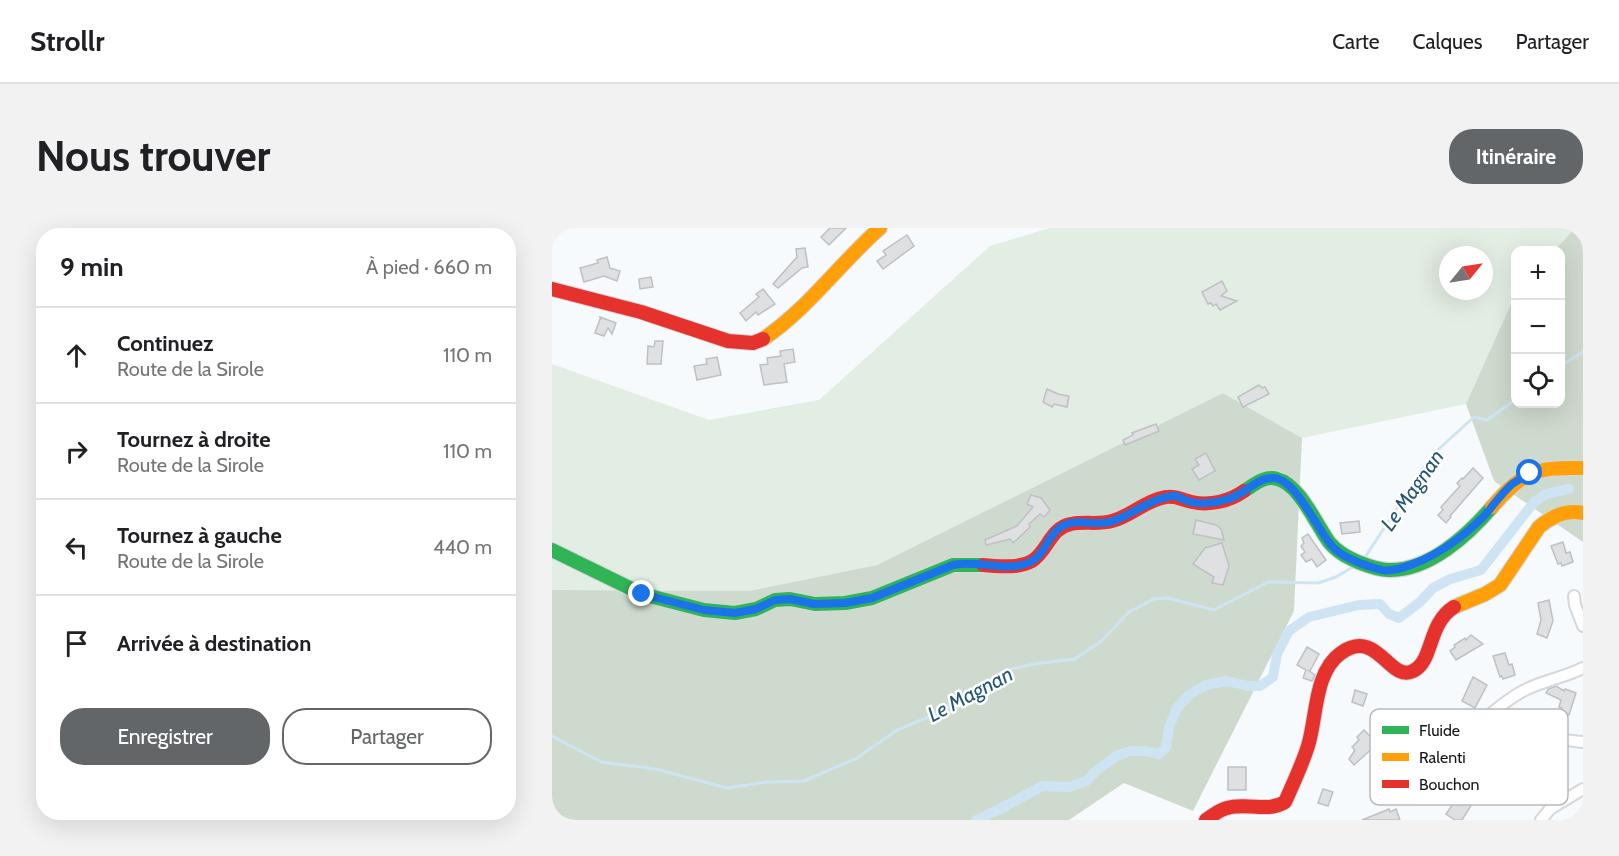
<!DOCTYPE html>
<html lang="fr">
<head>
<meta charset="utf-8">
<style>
	body { margin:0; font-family:Cabin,sans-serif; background:#f2f2f2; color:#202124 }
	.controls { position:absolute; right:18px; top:18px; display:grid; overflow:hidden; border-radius:12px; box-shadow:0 6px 24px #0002 }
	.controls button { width:54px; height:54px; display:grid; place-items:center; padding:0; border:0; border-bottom:2px solid #e0e0e0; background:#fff; color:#202124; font:30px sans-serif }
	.compass { position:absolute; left:887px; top:18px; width:54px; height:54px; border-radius:50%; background:#fff; box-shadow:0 6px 24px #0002; rotate:60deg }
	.stop { position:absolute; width:18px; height:18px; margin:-14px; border:4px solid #1a73e8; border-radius:50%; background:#fff }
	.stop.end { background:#1a73e8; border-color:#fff; box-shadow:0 2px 6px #0008 }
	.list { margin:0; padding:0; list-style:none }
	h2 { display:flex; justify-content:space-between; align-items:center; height:78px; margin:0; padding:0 24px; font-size:26px }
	h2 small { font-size:20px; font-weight:400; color:#757577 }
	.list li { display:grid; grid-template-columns:39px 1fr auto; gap:18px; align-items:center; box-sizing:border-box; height:96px; padding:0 24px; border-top:2px solid #e0e0e0 }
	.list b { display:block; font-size:22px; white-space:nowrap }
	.list p { margin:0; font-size:20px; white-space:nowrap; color:#757577 }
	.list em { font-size:20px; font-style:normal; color:#757577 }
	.actions { display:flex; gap:12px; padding:18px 24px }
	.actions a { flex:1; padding:14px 0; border:2px solid #636668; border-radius:24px; text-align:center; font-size:21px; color:#636668 }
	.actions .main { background:#636668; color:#fff }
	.icon { flex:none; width:33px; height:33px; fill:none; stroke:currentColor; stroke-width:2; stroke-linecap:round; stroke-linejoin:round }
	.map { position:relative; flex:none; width:1031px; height:592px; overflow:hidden; border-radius:24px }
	header { display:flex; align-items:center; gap:36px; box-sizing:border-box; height:84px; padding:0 30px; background:#fff; border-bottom:2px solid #e0e0e0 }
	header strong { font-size:28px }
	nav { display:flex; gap:33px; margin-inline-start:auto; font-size:21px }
	.intro { display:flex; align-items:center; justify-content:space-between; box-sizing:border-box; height:144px; padding:0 36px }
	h1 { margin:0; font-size:42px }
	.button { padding:15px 27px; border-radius:24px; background:#636668; color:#fff; font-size:21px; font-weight:700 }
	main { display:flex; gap:36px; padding:0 36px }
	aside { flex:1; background:#fff; border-radius:24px; box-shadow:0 6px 24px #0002 }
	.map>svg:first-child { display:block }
</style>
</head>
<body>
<header>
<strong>Strollr</strong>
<nav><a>Carte</a><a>Calques</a><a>Partager</a></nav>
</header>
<div class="intro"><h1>Nous trouver</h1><a class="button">Itinéraire</a></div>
<main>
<aside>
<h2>9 min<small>À pied · 660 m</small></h2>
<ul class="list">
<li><svg class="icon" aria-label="ahead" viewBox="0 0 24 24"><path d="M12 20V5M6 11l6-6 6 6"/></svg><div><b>Continuez</b><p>Route de la Sirole</p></div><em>110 m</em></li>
<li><svg class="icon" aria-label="right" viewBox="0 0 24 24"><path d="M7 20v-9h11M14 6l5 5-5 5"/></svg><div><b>Tournez à droite</b><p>Route de la Sirole</p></div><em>110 m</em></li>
<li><svg class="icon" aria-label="left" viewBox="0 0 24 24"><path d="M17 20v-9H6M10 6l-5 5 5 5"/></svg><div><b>Tournez à gauche</b><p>Route de la Sirole</p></div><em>440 m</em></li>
<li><svg class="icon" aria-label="arrive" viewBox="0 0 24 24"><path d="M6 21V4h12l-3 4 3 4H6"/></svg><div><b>Arrivée à destination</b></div></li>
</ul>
<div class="actions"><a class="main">Enregistrer</a><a>Partager</a></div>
</aside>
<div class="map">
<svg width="1031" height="592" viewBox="0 0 1031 592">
	<rect width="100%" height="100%" fill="#f7fafd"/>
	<path fill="#e2ede3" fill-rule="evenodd" d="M498 0H1023L1003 22H963V67L914 176 750 210 671 165 325 337 197 363 0 362V136L157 192 267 172 438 18ZM896 27H932V63H896Z"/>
	<g fill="#cddacd">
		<polygon points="1023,0 1031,0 1031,314 942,253 914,176 963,67 963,176 1008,176 1008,22 1003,22"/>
		<polygon points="671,165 750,210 742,383 641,583 572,555 517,592 0,592 0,362 197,363 325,337"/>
	</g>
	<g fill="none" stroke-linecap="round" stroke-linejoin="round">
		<g stroke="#cee4f3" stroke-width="3">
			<polyline points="1008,138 1031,124"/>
			<polyline points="812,331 879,228 922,189 935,192 963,172"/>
			<polyline points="0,508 49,534 104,541 175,560 216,554 252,553 305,530 345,502 391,483 424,459 459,441 482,436 523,431 548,414 577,384 602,371 616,370 662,382 716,354 766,355 784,349 804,337"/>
		</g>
		<polyline stroke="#cee4f3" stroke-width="10" points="424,592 446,582 490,558 518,559 534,553 544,543 564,528 578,523 593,523 607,526 614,519 617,499 625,480 637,467 654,457 675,453 696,458 708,458 721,449 725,426 737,403 757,389 807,377 828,376 837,386 847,390 868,374 881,360 898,351 929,342 982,274 994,266 1017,261"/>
	</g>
	<g fill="#dee0e2" stroke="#bec0c3" stroke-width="1.5">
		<polygon points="278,0 294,0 277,17 269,9"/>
		<polygon points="355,7 362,18 331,41 325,33 334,27 331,23"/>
		<polygon points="253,20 256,39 250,40 226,60 221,56 245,29 244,21"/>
		<polygon points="55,29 58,40 68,43 65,53 52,48 32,54 28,40 46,35 45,32"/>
		<polygon points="99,49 101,59 88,61 87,51"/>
		<polygon points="670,53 675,63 669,68 685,73 668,82 664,76 661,78 659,75 656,76 650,64"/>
		<polygon points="211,61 223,76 206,87 204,84 194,93 188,85 207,69 204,66"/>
		<polygon points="48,89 64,95 60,106 56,100 52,108 43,105 48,91 49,91"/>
		<polygon points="103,113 111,113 109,136 95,136 96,118 102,119"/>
		<polygon points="241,121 243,134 232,136 235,154 212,157 208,137 216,136 215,130 229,128 228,123"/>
		<polygon points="165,129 169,147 145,152 142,138 155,136 154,131"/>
		<polygon points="707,157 710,160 713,159 717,166 691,179 686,169"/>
		<polygon points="495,161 506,166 517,168 515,179 502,176 500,179 491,174"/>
		<polygon points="604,196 607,203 573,217 571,212 581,207 580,205"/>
		<polygon points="654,225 663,243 647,252 640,241 647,237 643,231"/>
		<polygon points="921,240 931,250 898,288 899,289 894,295 886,287 891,282 889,279 908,258 905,255 910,250 911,251"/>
		<polygon points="479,267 489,270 498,282 492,289 488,286 477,296 478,299 461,315 458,311 434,317 433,312 465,298 481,279 475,276"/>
		<polygon points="644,292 664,297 669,301 672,312 641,306"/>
		<polygon points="807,293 808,304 790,306 788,295"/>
		<polygon points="756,306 774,332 765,339 760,331 754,334 749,327 753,324 749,318 752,315 750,310"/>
		<polygon points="1011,314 1014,325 1018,324 1021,334 1010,338 1009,335 1006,336 999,318"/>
		<polygon points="670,315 677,338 671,357 660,355 662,349 641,336 653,320"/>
		<polygon points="997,372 1001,393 995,410 985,406 989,392 986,375"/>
		<polygon points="919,407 931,416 904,432 898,423 903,419 902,417 913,410 914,412"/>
		<polygon points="755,419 767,426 758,443 756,442 763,447 760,453 751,450 754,442 745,437"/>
		<polygon points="953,425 957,437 960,436 963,447 951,451 950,448 948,449 941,428"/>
		<polygon points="921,449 935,457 923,480 910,473"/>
		<polygon points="1004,458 1012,463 1013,461 1024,465 1017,487 1009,484 1010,480 1007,479 1009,472 994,465 996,461"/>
		<polygon points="803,462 815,466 811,478 800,474"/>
		<polygon points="812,502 825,516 802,537 797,531 803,522 800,519 807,512 805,509"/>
		<rect x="676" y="539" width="18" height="23"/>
		<polygon points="771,561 781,564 776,578 766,575"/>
		<polygon points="907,567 920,576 910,592 903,592 894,586"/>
		<polygon points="837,581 838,584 844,581 848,592 810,592"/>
	</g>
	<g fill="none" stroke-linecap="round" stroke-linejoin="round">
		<defs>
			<g id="street">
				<polyline points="1022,368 1023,377 1031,398"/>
				<path d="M1031 440C1014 449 993 452 975 461 956 470 903 512 899 532 897 541 899 547 904 554L913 555C935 544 957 519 980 512 996 508 1015 513 1031 514"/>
				<polyline points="989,592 998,581 1031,561"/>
			</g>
			<g id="fast">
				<path d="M692 263C702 257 713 247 725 251 747 256 764 296 777 314 785 324 795 329 806 334 816 338 827 342 837 342 877 343 916 307 940 279"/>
				<polyline points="0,322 90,366 152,382 183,385 204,381 223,372 238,371 263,376 293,375 320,370 401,337 431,337"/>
			</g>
			<g id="slow">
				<path d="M211 111C256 81 288 35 328 0"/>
				<path d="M940 279C971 243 984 239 1031 240"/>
				<path d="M902 379 933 366 948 357 987 299C1000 288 1014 281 1031 285"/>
			</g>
			<g id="jam">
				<polyline points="0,61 89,84 176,113 201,115 211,111"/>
				<path d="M431 337C446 338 466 341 480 333 496 323 498 300 519 296 532 293 546 297 560 293 579 288 594 272 614 269 624 267 630 272 640 274 658 278 678 273 692 263"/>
				<path d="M654 592C661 587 667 582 675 580 695 574 715 585 733 574 741 556 750 537 756 518 765 489 762 444 789 425 826 399 837 455 861 443 882 433 875 396 902 379"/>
			</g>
		</defs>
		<use href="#street" stroke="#d5d7d9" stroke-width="14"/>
		<use href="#fast" stroke="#d5d7d9" stroke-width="16"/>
		<use href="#slow" stroke="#d5d7d9" stroke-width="16"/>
		<use href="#jam" stroke="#d5d7d9" stroke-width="16"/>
		<use href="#street" stroke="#fefeff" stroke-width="10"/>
		<use href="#fast" stroke="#30b455" stroke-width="14"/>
		<use href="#slow" stroke="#ff9f0a" stroke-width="14"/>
		<use href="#jam" stroke="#e5322d" stroke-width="14"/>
	</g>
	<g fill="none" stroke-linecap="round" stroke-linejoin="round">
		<path stroke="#1a73e8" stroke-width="8" d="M90 366 152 382 183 385 204 381 223 372 238 371 262 376 293 375 320 370 401 337C425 332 450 343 473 336 495 330 494 303 515 296 530 291 548 299 564 292 580 286 606 267 623 268 627 268 631 272 635 273 647 277 664 275 676 271 692 267 704 250 720 250 743 248 766 304 781 319 791 330 812 337 826 341 836 345 851 340 861 336 888 326 911 309 932 288 941 278 949 266 959 257 964 253 972 249 978 245"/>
	</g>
	<g text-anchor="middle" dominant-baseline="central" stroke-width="5" stroke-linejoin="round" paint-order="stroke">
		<g font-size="21" font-style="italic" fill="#235774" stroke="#fff">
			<text transform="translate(860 262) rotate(-55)">Le Magnan</text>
			<text transform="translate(418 466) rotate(-28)">Le Magnan</text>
		</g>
	</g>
	<rect x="818" y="481" width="198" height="96" rx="9" fill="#fff" stroke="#b8b9ba" stroke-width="1.5"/>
	<rect x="830" y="498" width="27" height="8" fill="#30b455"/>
	<rect x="830" y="525" width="27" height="8" fill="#ff9f0a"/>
	<rect x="830" y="552" width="27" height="8" fill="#e5322d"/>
	<g font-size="16" fill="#141618">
		<text x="867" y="508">Fluide</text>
		<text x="867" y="535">Ralenti</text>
		<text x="867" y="562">Bouchon</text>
	</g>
</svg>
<div class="controls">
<button>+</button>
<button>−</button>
<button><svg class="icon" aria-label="locate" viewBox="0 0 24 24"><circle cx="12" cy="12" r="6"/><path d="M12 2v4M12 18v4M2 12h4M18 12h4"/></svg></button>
</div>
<svg class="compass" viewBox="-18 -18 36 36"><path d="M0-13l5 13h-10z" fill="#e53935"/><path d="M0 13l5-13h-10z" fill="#757577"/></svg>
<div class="stop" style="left:978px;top:245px"></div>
<div class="stop end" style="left:90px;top:366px"></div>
</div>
</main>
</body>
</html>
